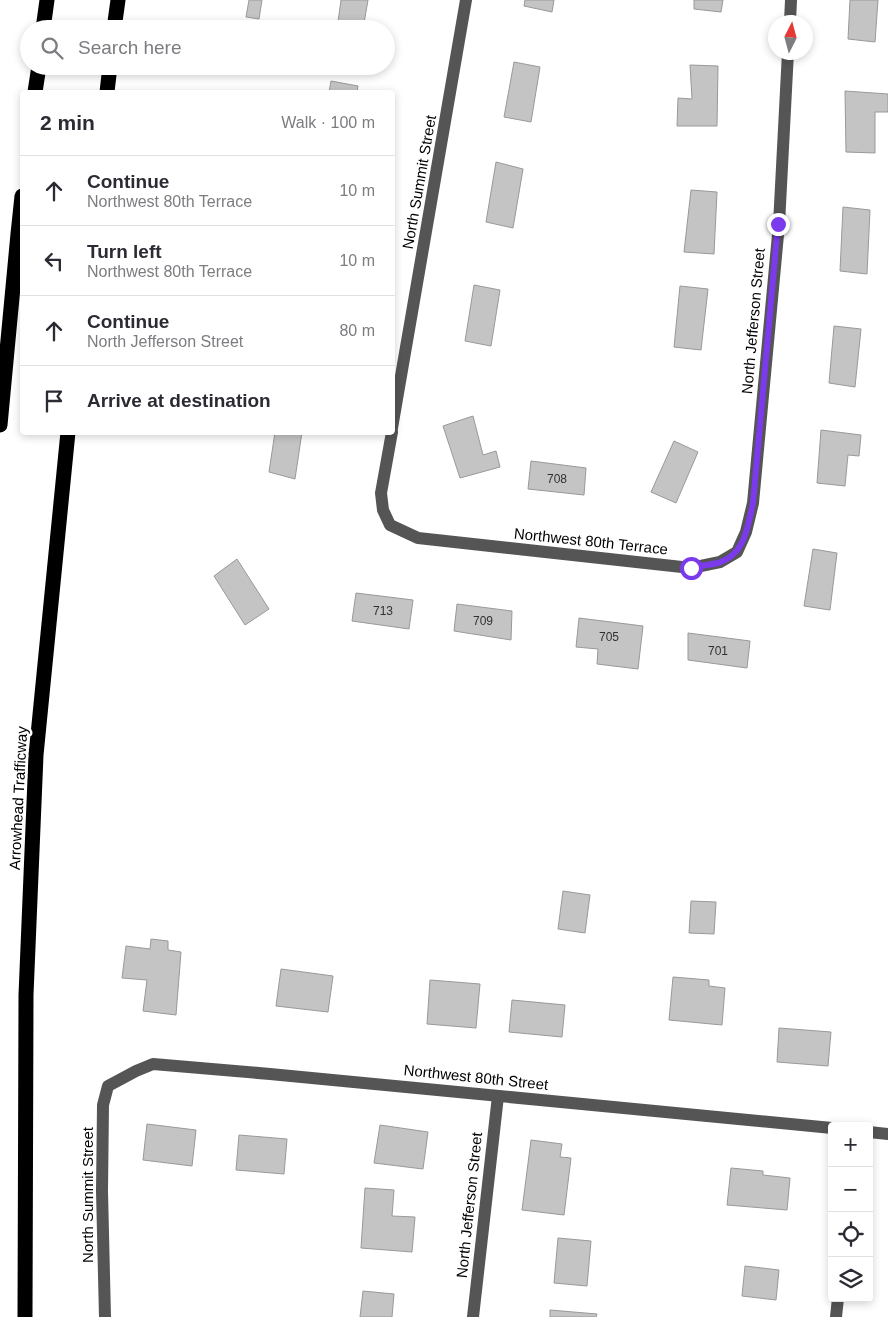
<!DOCTYPE html>
<html lang="en">
<head>
<meta charset="utf-8">
<style>
	body { margin:0; font-family:Helvetica,sans-serif; background:#f7f7f7; color:#2b2b33 }
	.controls { position:absolute; right:15px; bottom:15px; display:grid; overflow:hidden; border-radius:5px; box-shadow:0 2px 8px #0003 }
	.controls button { width:45px; height:45px; display:grid; place-items:center; padding:0; border:0; border-bottom:1px solid #e1e1e2; background:#fff; color:#2b2b33; font:25px sans-serif }
	.compass { position:absolute; left:768px; top:15px; width:45px; height:45px; border-radius:50%; background:#fff; box-shadow:0 2px 8px #0003; rotate:6deg }
	.stop { position:absolute; width:15px; height:15px; margin:-11px; border:4px solid #7c3aed; border-radius:50%; background:#fff }
	.stop.end { background:#7c3aed; border-color:#fff; box-shadow:0 1px 5px #0008 }
	.list { margin:0; padding:0; list-style:none }
	h2 { display:flex; justify-content:space-between; align-items:center; height:65px; margin:0; padding:0 20px; font-size:21px }
	h2 small { font-size:16px; font-weight:400; color:#7c7c81 }
	.list li { display:grid; grid-template-columns:32px 1fr auto; gap:15px; align-items:center; box-sizing:border-box; height:70px; padding:0 20px; border-top:1px solid #e1e1e2 }
	.list b { display:block; font-size:19px; white-space:nowrap }
	.list p { margin:0; font-size:16px; white-space:nowrap; color:#7c7c81 }
	.list em { font-size:16px; font-style:normal; color:#7c7c81 }
	.icon { flex:none; width:28px; height:28px; fill:none; stroke:currentColor; stroke-width:2; stroke-linecap:round; stroke-linejoin:round }
	.map { position:relative; flex:none; width:888px; height:1317px; overflow:hidden }
	.search { position:absolute; background:#fff; box-shadow:0 2px 8px #0003; left:20px; top:20px; width:375px; height:55px; display:flex; align-items:center; gap:12px; box-sizing:border-box; padding:0 18px; border-radius:28px; color:#7c7c81; font-size:19px }
	.panel { position:absolute; background:#fff; box-shadow:0 2px 8px #0003; left:20px; top:90px; width:375px; height:345px; border-radius:5px }
	.map>svg:first-child { display:block }
</style>
</head>
<body>
<div class="map">
<svg width="888" height="1317" viewBox="0 0 888 1317">
	<rect width="100%" height="100%" fill="#fff"/>
	<g fill="#c4c4c4" stroke="#999">
		<polygon points="249,0 262,0 259,19 246,17"/>
		<polygon points="341,0 368,0 363,29 337,29"/>
		<polygon points="525,0 554,0 552,12 524,6"/>
		<polygon points="694,0 723,0 721,12 694,9"/>
		<polygon points="850,0 878,0 875,42 848,39"/>
		<polygon points="514,62 540,67 531,122 504,117"/>
		<polygon points="690,65 718,66 717,126 677,126 678,98 692,99"/>
		<polygon points="331,81 358,86 357,92 329,92"/>
		<polygon points="845,91 888,94 888,112 875,112 875,153 846,152"/>
		<polygon points="496,162 523,169 513,228 486,222"/>
		<polygon points="691,190 717,192 714,254 684,252"/>
		<polygon points="843,207 870,210 867,274 840,271"/>
		<polygon points="474,285 500,290 491,346 465,341"/>
		<polygon points="680,286 708,289 701,350 674,347"/>
		<polygon points="834,326 861,329 855,387 829,383"/>
		<polygon points="473,416 483,455 496,451 500,467 460,478 443,426"/>
		<polygon points="821,430 861,435 859,456 848,455 845,486 817,483"/>
		<polygon points="275,432 302,432 295,479 269,472"/>
		<polygon points="674,441 698,452 676,503 651,492"/>
		<polygon points="531,461 586,468 584,495 528,489"/>
		<polygon points="813,549 837,553 830,610 804,606"/>
		<polygon points="237,559 269,609 245,625 214,576"/>
		<polygon points="356,593 413,600 409,629 352,621"/>
		<polygon points="457,604 512,611 511,640 454,631"/>
		<polygon points="579,618 643,626 638,669 597,664 598,649 576,647"/>
		<polygon points="688,633 750,641 747,668 688,660"/>
		<polygon points="563,891 590,895 585,933 558,929"/>
		<polygon points="691,901 716,902 714,934 689,933"/>
		<polygon points="151,939 168,941 168,950 181,952 176,1015 143,1011 147,980 122,978 126,946 150,949"/>
		<polygon points="281,969 333,976 328,1012 276,1006"/>
		<polygon points="673,977 709,980 709,986 725,988 722,1025 669,1020"/>
		<polygon points="430,980 480,984 476,1028 427,1024"/>
		<polygon points="512,1000 565,1005 562,1037 509,1032"/>
		<polygon points="779,1028 831,1032 828,1066 777,1062"/>
		<polygon points="147,1124 196,1130 192,1166 143,1160"/>
		<polygon points="380,1125 428,1132 423,1169 374,1163"/>
		<polygon points="239,1135 287,1139 284,1174 236,1170"/>
		<polygon points="531,1140 562,1144 560,1157 571,1158 564,1215 522,1210"/>
		<polygon points="731,1168 763,1171 763,1175 790,1178 787,1210 727,1205"/>
		<polygon points="365,1188 394,1190 392,1216 415,1217 412,1252 361,1248"/>
		<polygon points="558,1238 591,1241 587,1286 554,1283"/>
		<polygon points="745,1266 779,1270 776,1300 742,1296"/>
		<polygon points="363,1291 394,1294 392,1317 360,1317"/>
		<polygon points="550,1310 597,1314 596,1317 550,1317"/>
	</g>
	<g fill="none" stroke-linecap="round" stroke-linejoin="round">
		<g stroke="#555" stroke-width="12">
			<polyline points="790,22 791,0"/>
			<polyline points="392,428 466,0"/>
			<polyline points="392,432 381,493 383,510 390,525 418,538 691,568 720,562 737,552 746,532 753,503 779,224 788,52"/>
			<polyline points="869,1132 888,1134"/>
			<polyline points="105,1317 102,1191 103,1105 108,1086 136,1071 153,1064 270,1074 832,1128"/>
			<polyline points="473,1317 498,1096"/>
			<polyline points="836,1317 838,1298"/>
		</g>
		<g stroke="#000" stroke-width="15">
			<polyline points="43,29 47,0"/>
			<polyline points="114,29 118,0"/>
			<polyline points="35,92 39,66"/>
			<polyline points="107,92 110,66"/>
			<polyline points="0,425 18,234 22,196"/>
			<polyline points="25,1317 26,995 36,755 68,432"/>
		</g>
	</g>
	<g fill="none" stroke-linecap="round" stroke-linejoin="round">
		<path stroke="#7c3aed" stroke-width="6" d="M691 568C700 566 709 565 718 563 745 555 748 526 753 503L778 224"/>
	</g>
	<g text-anchor="middle" dominant-baseline="central" stroke-width="5" stroke-linejoin="round" paint-order="stroke">
		<g font-size="12" fill="#313131">
			<text x="557" y="479">708</text>
			<text x="383" y="611">713</text>
			<text x="483" y="621">709</text>
			<text x="609" y="637">705</text>
			<text x="718" y="651">701</text>
		</g>
		<g font-size="15" fill="#000" stroke="#fff">
			<text transform="translate(419 182) rotate(-80)">North Summit Street</text>
			<text transform="translate(753 321) rotate(-85)">North Jefferson Street</text>
			<text transform="translate(591 541) rotate(6)">Northwest 80th Terrace</text>
			<text transform="translate(18 798) rotate(-87)">Arrowhead Trafficway</text>
			<text transform="translate(476 1077) rotate(6)">Northwest 80th Street</text>
			<text transform="translate(87 1195) rotate(-90)">North Summit Street</text>
			<text transform="translate(469 1205) rotate(-84)">North Jefferson Street</text>
		</g>
	</g>
</svg>
<div class="controls">
<button>+</button>
<button>−</button>
<button><svg class="icon" aria-label="locate" viewBox="0 0 24 24"><circle cx="12" cy="12" r="6"/><path d="M12 2v4M12 18v4M2 12h4M18 12h4"/></svg></button>
<button><svg class="icon" aria-label="layers" viewBox="0 0 24 24"><path d="M12 4l9 5-9 5-9-5zM3 14l9 5 9-5"/></svg></button>
</div>
<svg class="compass" viewBox="-18 -18 36 36"><path d="M0-13l5 13h-10z" fill="#e53935"/><path d="M0 13l5-13h-10z" fill="#7c7c81"/></svg>
<div class="stop" style="left:691px;top:568px"></div>
<div class="stop end" style="left:778px;top:224px"></div>
<div class="search"><svg class="icon" aria-label="search" viewBox="0 0 24 24"><circle cx="10" cy="10" r="6"/><path d="M15 15l6 6"/></svg>Search here</div>
<section class="panel">
<h2>2 min<small>Walk · 100 m</small></h2>
<ul class="list">
<li><svg class="icon" aria-label="ahead" viewBox="0 0 24 24"><path d="M12 20V5M6 11l6-6 6 6"/></svg><div><b>Continue</b><p>Northwest 80th Terrace</p></div><em>10 m</em></li>
<li><svg class="icon" aria-label="left" viewBox="0 0 24 24"><path d="M17 20v-9H6M10 6l-5 5 5 5"/></svg><div><b>Turn left</b><p>Northwest 80th Terrace</p></div><em>10 m</em></li>
<li><svg class="icon" aria-label="ahead" viewBox="0 0 24 24"><path d="M12 20V5M6 11l6-6 6 6"/></svg><div><b>Continue</b><p>North Jefferson Street</p></div><em>80 m</em></li>
<li><svg class="icon" aria-label="arrive" viewBox="0 0 24 24"><path d="M6 21V4h12l-3 4 3 4H6"/></svg><div><b>Arrive at destination</b></div></li>
</ul>
</section>
</div>
</body>
</html>
